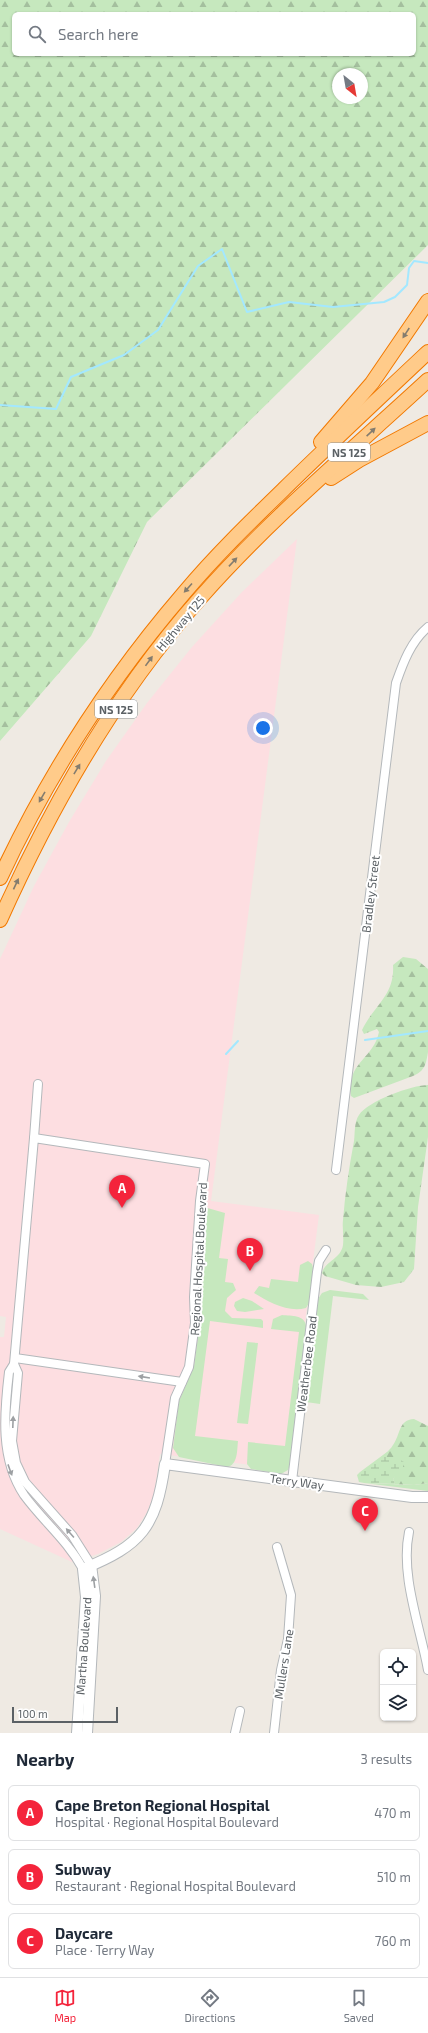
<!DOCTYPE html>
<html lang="en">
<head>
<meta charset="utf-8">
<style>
	body { margin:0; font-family:"Exo 2",sans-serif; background:#f2f2f3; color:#1f2937 }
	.controls { position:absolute; right:12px; bottom:12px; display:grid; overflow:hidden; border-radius:6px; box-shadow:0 1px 3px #0004 }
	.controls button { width:36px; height:36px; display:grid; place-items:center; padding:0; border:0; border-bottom:1px solid #e0e1e3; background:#fff; color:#1f2937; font:20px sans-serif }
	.compass { position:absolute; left:332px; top:68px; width:36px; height:36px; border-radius:50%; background:#fff; box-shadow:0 1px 3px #0004; rotate:149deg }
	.scale { position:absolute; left:12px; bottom:10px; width:106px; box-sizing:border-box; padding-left:4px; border:2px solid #5b6165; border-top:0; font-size:11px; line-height:14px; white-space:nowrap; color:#5b6165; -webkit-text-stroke:3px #fff; paint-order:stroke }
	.you { position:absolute; left:263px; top:728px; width:14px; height:14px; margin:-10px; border:3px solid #fff; border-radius:50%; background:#1a73e8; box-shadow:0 0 0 6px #1a73e833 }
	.badge { display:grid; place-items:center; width:26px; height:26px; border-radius:50%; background:#f4243b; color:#fff; font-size:13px; font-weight:700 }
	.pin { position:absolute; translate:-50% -33px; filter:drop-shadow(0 1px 2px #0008) }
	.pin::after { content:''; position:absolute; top:21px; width:14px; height:12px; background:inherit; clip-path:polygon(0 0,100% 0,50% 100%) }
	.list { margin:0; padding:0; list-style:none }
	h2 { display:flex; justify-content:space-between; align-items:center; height:52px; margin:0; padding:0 16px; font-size:17px }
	h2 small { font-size:13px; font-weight:400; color:#747a83 }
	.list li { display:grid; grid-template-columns:26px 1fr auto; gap:12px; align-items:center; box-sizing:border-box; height:56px; margin:0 8px 8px; padding:0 8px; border:1px solid #e0e1e3; border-radius:6px }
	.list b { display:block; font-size:15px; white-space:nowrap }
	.list p { margin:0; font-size:13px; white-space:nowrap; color:#747a83 }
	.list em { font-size:13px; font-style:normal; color:#747a83 }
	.icon { flex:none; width:22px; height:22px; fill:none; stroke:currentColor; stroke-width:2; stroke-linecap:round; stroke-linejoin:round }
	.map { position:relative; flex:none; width:428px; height:1733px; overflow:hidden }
	.search { position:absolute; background:#fff; box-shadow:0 1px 3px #0004; left:12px; right:12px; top:12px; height:44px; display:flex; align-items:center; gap:10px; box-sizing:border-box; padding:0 14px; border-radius:6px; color:#747a83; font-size:15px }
	.sheet { height:244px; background:#fff }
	nav { display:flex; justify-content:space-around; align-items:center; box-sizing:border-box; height:56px; border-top:1px solid #e0e1e3; background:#fff; font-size:11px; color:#747a83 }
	nav a { display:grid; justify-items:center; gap:2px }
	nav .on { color:#f4243b }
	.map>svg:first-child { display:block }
</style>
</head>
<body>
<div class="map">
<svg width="428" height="1733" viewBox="0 0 428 1733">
	<defs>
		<pattern id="forest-firs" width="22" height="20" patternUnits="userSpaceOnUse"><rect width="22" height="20" fill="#c6e8be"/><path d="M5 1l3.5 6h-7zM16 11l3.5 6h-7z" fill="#a4bf9e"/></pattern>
		<pattern id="wetland-marsh" width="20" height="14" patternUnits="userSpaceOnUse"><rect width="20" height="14" fill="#c6e8be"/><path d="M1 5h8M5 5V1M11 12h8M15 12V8" fill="none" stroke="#a4bf9e"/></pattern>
	</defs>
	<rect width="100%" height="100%" fill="#efeae3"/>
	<polygon fill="#fddee1" points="297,539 211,1201 319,1215 286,1469 160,1454 154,1494 147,1512 137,1528 121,1542 98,1554 72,1562 0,1529 0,1337 4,1337 6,1317 0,1316 0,959 34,886 69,822 106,761 147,703 192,647 242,592"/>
	<g fill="#c6e8be">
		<path d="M204 1207 225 1213 219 1258 228 1259 225 1282 233 1283 236 1290 227 1298 225 1311 232 1318 261 1319 263 1321V1328L210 1321 195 1436 238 1441C237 1450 238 1465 227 1467L179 1457 173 1448 179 1401 194 1366 200 1322 199 1292Z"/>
		<path d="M308 1261 312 1264 313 1268 309 1303 306 1308C288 1313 269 1302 254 1293L259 1286 269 1288 271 1279 298 1282 300 1265Z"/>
		<polygon points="330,1290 363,1294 369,1300 333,1296 320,1404 306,1402 318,1299 322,1293"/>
		<polygon points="243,1298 252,1301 264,1309 245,1312 237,1311 234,1306 235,1302"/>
		<path d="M282 1315C292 1316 305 1315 306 1326L290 1465 288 1470 281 1474 251 1469 247 1464 248 1442 285 1446 299 1332 271 1329 273 1319Z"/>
		<polygon points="247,1342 258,1343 248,1424 237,1423"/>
		<polygon points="364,1483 414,1485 428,1483 428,1491"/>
	</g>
	<g fill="url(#forest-firs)" fill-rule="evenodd">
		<path d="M0 0H428V245L147 522 91 636 0 741ZM14 14H414V54H14ZM338 74H362V98H338Z"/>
		<path d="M403 957 416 959 428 969V1052C426 1064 425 1071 413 1076L354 1098 351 1096C346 1062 373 1060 379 1032L377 1029 364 1034 362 1030C374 1005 395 995 393 965Z"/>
		<path d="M428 1085V1137L418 1207 414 1269 404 1282 381 1287 356 1285 325 1276 322 1273C325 1261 341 1259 343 1245 344 1237 342 1228 343 1220 345 1194 349 1168 354 1141 355 1133 354 1122 359 1115 368 1101 412 1085 428 1085Z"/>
		<path d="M414 1419 428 1426V1483L414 1485 395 1484 393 1479 395 1476 392 1460 386 1459 385 1455C387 1451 391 1449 393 1445 401 1434 398 1420 414 1419Z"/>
	</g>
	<polygon fill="url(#wetland-marsh)" points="387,1452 386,1459 399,1459 404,1462 403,1467 393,1479 395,1484 364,1483 359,1482 357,1475 360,1472"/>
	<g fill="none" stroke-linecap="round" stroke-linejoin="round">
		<g stroke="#a3e8ff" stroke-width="2">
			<polyline points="0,405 56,409 71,377 124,355 158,330 198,266 222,249 247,312 289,302 333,307 384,302 395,297 407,285 409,268 414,261 428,263"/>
			<polyline points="365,1040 428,1031"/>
			<polyline points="226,1054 238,1041"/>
		</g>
		<defs>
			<g id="minor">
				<polyline points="34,1138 38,1084"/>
				<path d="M336 1170 396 683C403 663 411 641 428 627"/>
				<polyline points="15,1358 182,1382"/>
				<path d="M14 1364 9 1372C4 1414 0 1459 24 1495 43 1521 67 1540 83 1569"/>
				<polyline points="292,1481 317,1272 319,1261 326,1250"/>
				<path d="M409 1532C400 1575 420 1626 428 1670"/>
				<polyline points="91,1565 72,1535 25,1482 16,1463 12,1441 18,1373 14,1364 34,1138 205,1164 200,1201 194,1297 195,1323 189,1367 175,1398 165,1464"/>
				<polyline points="235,1733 240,1711"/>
				<polyline points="274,1733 281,1670 288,1639 291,1595 277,1547"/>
			</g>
			<g id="tertiary">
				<path d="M77 1733 86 1597 83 1569C142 1545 156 1527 165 1464L412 1497H428"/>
				<polyline points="87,1733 95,1596 91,1565"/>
			</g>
			<g id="motorway">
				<polyline points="321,442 372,383 428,301"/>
				<polyline points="331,478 359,460 428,423"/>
				<path d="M0 878C48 775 110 679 184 593 215 556 249 523 284 489 331 443 379 398 428 352"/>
				<path d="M0 920C52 804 116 692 201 597 270 519 351 451 428 380"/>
			</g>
		</defs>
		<use href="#minor" stroke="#b4b8bb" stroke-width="10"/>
		<use href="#tertiary" stroke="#b4b8bb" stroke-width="12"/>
		<use href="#motorway" stroke="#f27900" stroke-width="16"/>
		<use href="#minor" stroke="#fff" stroke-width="8"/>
		<use href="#tertiary" stroke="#fff" stroke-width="10"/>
		<use href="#motorway" stroke="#ffcb8a" stroke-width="14"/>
	</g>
	<defs><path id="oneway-solid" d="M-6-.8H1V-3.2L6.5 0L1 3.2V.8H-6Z"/></defs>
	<g fill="#847c6e">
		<use href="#oneway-solid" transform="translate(406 333) rotate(123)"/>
		<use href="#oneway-solid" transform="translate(371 432) rotate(-43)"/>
		<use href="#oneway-solid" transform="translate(233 562) rotate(-47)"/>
		<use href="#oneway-solid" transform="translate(188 588) rotate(132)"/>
		<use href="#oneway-solid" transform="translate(149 661) rotate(-54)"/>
		<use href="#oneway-solid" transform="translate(77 769) rotate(-59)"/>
		<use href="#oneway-solid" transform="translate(42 797) rotate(120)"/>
		<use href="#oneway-solid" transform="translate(16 884) rotate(-65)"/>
	</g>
	<g fill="#9da0a3">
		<use href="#oneway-solid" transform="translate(144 1377) rotate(-171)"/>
		<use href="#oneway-solid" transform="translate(13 1422) rotate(-88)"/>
		<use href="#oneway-solid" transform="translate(10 1470) rotate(70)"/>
		<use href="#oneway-solid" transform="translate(70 1533) rotate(-131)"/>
		<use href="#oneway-solid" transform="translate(94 1582) rotate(-98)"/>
	</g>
	<g text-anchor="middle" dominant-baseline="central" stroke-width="4" stroke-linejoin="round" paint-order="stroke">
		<g fill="#fff" stroke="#8c9093" stroke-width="1">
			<rect x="328" y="443" width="42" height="18" rx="3"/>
			<rect x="95" y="700" width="42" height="18" rx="3"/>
		</g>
		<g font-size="11" font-weight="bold" fill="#5b6165">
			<text x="349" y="452">NS 125</text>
			<text x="116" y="709">NS 125</text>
		</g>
		<g font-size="12" fill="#5b6165" stroke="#fff">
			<text transform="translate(180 623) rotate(-50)">Highway 125</text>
			<text transform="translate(370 894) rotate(-83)">Bradley Street</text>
			<text transform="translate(198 1259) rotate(-87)">Regional Hospital Boulevard</text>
			<text transform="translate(306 1364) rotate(-83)">Weatherbee Road</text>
			<text transform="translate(297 1481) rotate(8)">Terry Way</text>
			<text transform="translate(83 1646) rotate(-86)">Martha Boulevard</text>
			<text transform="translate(283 1664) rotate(-81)">Mullers Lane</text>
		</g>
	</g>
</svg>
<div class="controls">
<button><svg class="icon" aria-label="locate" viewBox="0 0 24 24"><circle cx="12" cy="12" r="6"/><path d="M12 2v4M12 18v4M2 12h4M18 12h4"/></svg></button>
<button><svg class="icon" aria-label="layers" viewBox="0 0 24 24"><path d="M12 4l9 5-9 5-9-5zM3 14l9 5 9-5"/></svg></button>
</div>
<svg class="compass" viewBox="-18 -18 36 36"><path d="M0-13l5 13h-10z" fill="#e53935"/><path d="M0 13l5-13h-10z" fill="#747a83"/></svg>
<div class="scale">100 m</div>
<div class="you"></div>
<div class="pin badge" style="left:122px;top:1208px">A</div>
<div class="pin badge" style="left:250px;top:1271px">B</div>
<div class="pin badge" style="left:365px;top:1531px">C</div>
<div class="search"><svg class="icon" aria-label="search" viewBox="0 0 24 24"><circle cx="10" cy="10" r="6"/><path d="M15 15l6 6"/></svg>Search here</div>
</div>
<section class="sheet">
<h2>Nearby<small>3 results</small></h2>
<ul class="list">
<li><span class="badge">A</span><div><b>Cape Breton Regional Hospital</b><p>Hospital · Regional Hospital Boulevard</p></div><em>470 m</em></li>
<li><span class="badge">B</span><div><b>Subway</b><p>Restaurant · Regional Hospital Boulevard</p></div><em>510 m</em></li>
<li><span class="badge">C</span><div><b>Daycare</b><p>Place · Terry Way</p></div><em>760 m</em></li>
</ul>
</section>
<nav>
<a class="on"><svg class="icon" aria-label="map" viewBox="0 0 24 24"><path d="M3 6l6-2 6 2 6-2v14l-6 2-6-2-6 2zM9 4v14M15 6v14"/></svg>Map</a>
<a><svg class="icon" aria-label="directions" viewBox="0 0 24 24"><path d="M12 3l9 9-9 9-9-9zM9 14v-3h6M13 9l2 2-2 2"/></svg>Directions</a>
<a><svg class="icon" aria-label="saved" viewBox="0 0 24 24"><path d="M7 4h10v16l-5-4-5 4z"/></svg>Saved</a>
</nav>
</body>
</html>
